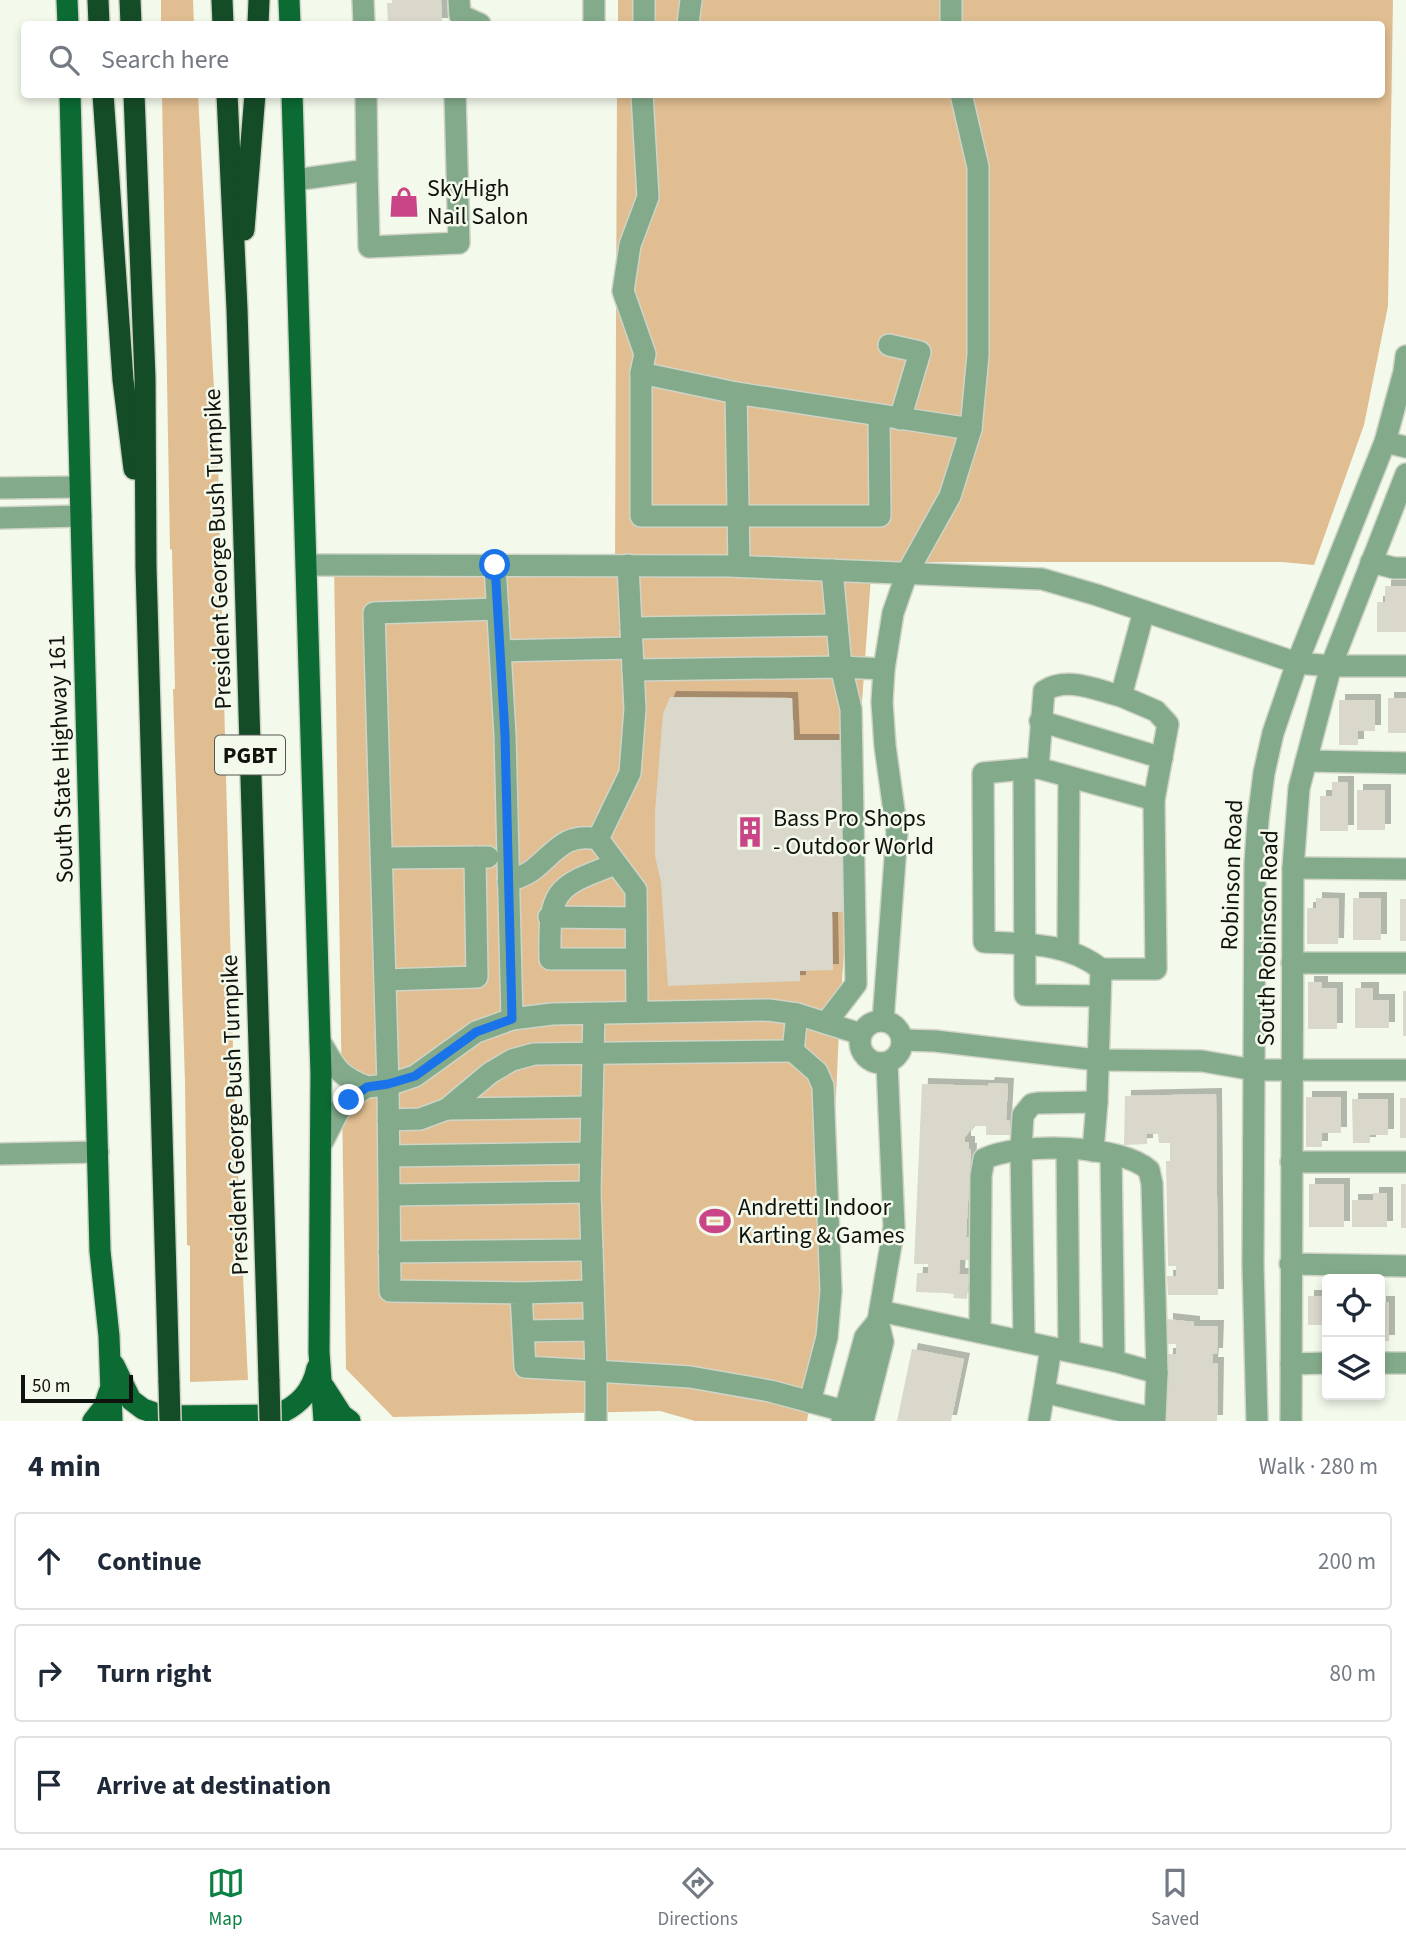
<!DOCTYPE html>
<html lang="en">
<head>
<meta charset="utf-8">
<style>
	body { margin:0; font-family:"Source Sans 3",sans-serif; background:#f2f2f3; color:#1f2937 }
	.controls { position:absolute; right:21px; bottom:21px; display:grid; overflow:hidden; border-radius:7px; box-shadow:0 4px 10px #0003 }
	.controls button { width:63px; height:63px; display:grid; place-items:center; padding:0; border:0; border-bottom:2px solid #e0e1e3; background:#fff; color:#1f2937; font:35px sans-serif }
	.scale { position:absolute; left:21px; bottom:18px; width:112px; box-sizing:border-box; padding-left:7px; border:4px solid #10120d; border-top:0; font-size:19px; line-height:24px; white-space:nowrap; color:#10120d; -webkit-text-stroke:5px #f3f9eb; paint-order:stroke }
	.stop { position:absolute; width:21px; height:21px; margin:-16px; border:5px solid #1a73e8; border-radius:50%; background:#fff }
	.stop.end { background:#1a73e8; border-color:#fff; box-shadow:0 2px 7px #0008 }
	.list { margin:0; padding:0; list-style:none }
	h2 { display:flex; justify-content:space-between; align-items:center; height:91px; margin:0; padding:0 28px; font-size:30px }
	h2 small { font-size:23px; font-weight:400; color:#747a83 }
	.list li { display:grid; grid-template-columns:46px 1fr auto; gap:21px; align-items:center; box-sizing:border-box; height:98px; margin:0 14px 14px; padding:0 14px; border:2px solid #e0e1e3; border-radius:7px }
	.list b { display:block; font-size:26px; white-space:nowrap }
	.list em { font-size:23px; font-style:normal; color:#747a83 }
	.icon { flex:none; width:38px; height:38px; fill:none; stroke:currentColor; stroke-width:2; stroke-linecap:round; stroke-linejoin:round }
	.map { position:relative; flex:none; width:1406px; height:1421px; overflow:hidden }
	.search { position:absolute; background:#fff; box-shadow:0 4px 10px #0003; left:21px; right:21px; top:21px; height:77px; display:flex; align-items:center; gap:18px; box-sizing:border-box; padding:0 24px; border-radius:7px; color:#747a83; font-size:26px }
	.sheet { height:427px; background:#fff }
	nav { display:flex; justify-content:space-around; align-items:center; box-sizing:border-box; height:98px; border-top:2px solid #e0e1e3; background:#fff; font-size:19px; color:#747a83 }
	nav a { display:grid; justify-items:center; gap:4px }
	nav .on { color:#0b8043 }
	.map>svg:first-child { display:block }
</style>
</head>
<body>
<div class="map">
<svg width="1406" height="1421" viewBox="0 0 1406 1421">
	<defs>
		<filter id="shadow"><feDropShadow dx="6" dy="-6" stdDeviation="0" flood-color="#0004"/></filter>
	</defs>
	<rect width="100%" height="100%" fill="#f3f9eb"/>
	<g fill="#e1be92">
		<polygon points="161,0 193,0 194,24 161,24"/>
		<polygon points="618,0 1393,0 1388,306 1364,425 1314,565 1282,562 872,562 840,1009 827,1292 807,1421 695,1421 660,1411 393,1417 346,1369 334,563 615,563 617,95 1382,94 1382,24 618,24"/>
		<polygon points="162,95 198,95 218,463 234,1088 248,1380 190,1382 190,1246 187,1245 185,1083 173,689 175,689 172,550 170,549"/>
	</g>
	<g fill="#dad8cb" filter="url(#shadow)">
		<polygon points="392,0 441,0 442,24 388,24 387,3 392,3"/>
		<polygon points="1385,586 1406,586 1406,632 1377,632 1377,602 1385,602"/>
		<polygon points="670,697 792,698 794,740 842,740 845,912 832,912 833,970 800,971 800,981 668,986 661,882 655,856 655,812 663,714"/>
		<rect x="1388" y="698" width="18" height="35"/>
		<polygon points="1339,700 1375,700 1375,731 1358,731 1358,745 1339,745"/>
		<polygon points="1332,782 1348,782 1348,831 1320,831 1320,796 1332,796"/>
		<rect x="1357" y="790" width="28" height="40"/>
		<polygon points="1316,898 1339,899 1338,944 1307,944 1307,908 1316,908"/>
		<rect x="1353" y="898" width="28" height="42"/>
		<rect x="1400" y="899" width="6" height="42"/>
		<polygon points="1308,982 1322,982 1322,988 1337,988 1337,1029 1308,1029"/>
		<polygon points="1355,988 1373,988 1373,1000 1389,1000 1389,1028 1355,1028"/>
		<rect x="1403" y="991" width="3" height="45"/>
		<polygon points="989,1083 1008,1084 1006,1120 1010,1121 1010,1135 986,1135 986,1126 974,1126 965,1137 965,1142 969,1142 969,1149 971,1149 966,1237 970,1237 969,1260 960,1260 959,1274 969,1274 967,1299 953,1298 954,1294 944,1293 916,1292 917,1273 928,1273 928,1264 914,1264 922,1084 988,1086"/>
		<polygon points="1216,1094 1218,1295 1168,1295 1167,1276 1176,1276 1176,1266 1168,1266 1166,1161 1170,1161 1170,1143 1159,1143 1158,1134 1147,1134 1147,1144 1124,1145 1125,1096"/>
		<polygon points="1306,1097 1341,1097 1341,1133 1322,1133 1322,1147 1306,1147"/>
		<rect x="1400" y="1098" width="6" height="40"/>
		<polygon points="1352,1099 1388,1099 1388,1135 1370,1135 1370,1143 1353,1143"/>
		<rect x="1309" y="1184" width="35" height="43"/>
		<rect x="1401" y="1184" width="5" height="44"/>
		<polygon points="1373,1193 1387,1193 1387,1227 1352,1227 1352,1200 1373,1200"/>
		<rect x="1308" y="1296" width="19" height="29"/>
		<rect x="1380" y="1302" width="9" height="39"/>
		<polygon points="1167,1319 1194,1322 1194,1326 1218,1326 1217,1354 1213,1354 1212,1363 1218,1363 1217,1421 1166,1421 1167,1354 1176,1354 1176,1344 1167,1344"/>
		<polygon points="912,1349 964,1359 951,1421 897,1421"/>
	</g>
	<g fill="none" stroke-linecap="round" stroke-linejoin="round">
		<defs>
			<g id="minor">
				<polyline points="363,0 364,24"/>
				<polyline points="459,0 460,15 480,24"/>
				<polyline points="594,24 594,0"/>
				<polyline points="644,24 644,0"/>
				<polyline points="688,24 691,0"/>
				<polyline points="951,24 951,0"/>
				<polyline points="367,170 369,247 459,243 455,94"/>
				<polyline points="295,180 367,170 366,94"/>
				<polyline points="889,345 920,352 900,419"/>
				<polyline points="641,373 645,354 623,291 630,245 648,197 642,94"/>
				<polyline points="736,393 641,373 641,516 880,516 879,415"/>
				<polyline points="1385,442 1406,447"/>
				<polyline points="0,488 80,487"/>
				<polyline points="0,518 81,516"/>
				<polyline points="1371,562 1394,568 1406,568"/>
				<polyline points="306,565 729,566 1042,579 1097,595 1297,663 1331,666 1406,666"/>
				<polyline points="495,565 505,735 512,1019"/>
				<polyline points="739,566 736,393 971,429 978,355 978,167 961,94"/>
				<polyline points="498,609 374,613 388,1085 390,1291 521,1293 525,1367 596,1371 596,1421"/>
				<polyline points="631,628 837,625"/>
				<polyline points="501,651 632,648"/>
				<polyline points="633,670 841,667 832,570"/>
				<polyline points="1040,721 1162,758"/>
				<polyline points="1306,761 1406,763"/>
				<polyline points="1038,768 1154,800"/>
				<polyline points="1024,769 1025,995 1100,996"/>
				<polyline points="598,839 630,773 635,709 628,565"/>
				<polyline points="382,858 488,857"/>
				<path d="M616 864C553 887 549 891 550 959H636"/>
				<polyline points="1293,868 1406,869"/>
				<path d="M508 882C517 878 527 875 534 869 557 850 565 833 598 839L636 890 637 1012"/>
				<polyline points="549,917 636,918"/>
				<polyline points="1068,951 1069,777"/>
				<polyline points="1292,963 1406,963"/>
				<polyline points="1101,969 1156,969 1154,800 1168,724 1156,711 1121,696"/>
				<polyline points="385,980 477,977 475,857"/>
				<polyline points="594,1013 590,1192 596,1371 690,1377 770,1391 844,1411"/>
				<polyline points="797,1014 793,1051 817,1072 823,1086 831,1291 827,1337 810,1402"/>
				<circle cx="881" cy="1042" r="21"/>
				<polyline points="883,1021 897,832 885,746 882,702 884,669 893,613 907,573 950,496 971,429"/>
				<polyline points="826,1023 856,984 851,709 841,667 884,669"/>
				<polyline points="902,1040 935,1041 1097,1060 1202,1061 1254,1070 1406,1070"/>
				<path d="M320 1041C336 1068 337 1075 367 1087"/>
				<path d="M1097 1102 1101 969C1067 942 1025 944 984 942L983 773 1038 768 1044 691C1067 676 1096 690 1121 696L1144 611"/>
				<polyline points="447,1109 592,1107"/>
				<polyline points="388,1120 420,1119 447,1109 490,1073 512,1060 534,1054 793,1051"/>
				<polyline points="321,1145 339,1110 352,1096 367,1087 388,1085 415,1076 476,1032 512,1019 552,1014 769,1010 797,1014 861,1034"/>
				<polyline points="1067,1149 1069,1351"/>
				<polyline points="0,1154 98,1152"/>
				<polyline points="389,1156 591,1153"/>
				<polyline points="1291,1162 1406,1162"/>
				<polyline points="389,1195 590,1192"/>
				<polyline points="389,1252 592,1250"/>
				<polyline points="1290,1264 1406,1266"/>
				<polyline points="521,1293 593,1291"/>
				<polyline points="880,1311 1114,1361 1111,1154"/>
				<polyline points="524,1331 594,1330"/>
				<path d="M980 1332 981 1176 984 1159C1019 1142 1120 1144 1149 1170L1152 1184 1157 1373 1155 1419 1044 1392 1051 1348"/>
				<polyline points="1024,1341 1021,1149 1023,1115 1032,1104 1038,1103 1097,1102 1093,1151"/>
				<polyline points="1114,1361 1157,1373"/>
				<polyline points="1380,1363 1406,1363"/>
				<polyline points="1291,1364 1327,1363"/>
				<polyline points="842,1421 865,1337 878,1321"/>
				<polyline points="863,1421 883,1342 878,1321 894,1227 887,1063"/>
				<polyline points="1039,1421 1044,1392"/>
				<polyline points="1257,1421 1253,1265 1255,864 1258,820 1264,773 1273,733 1297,663 1385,442 1404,372 1406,356"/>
				<polyline points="1291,1421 1293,868 1299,788 1331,666 1406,474"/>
			</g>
			<g id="major">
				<polyline points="67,0 68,24"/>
				<polyline points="289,0 290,24"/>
				<polyline points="70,94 100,1251 109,1336 112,1421"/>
				<polyline points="292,94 321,1074 319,1352 324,1421"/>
				<path d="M114 1365 131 1400 143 1409 163 1416 277 1415C299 1405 312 1392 317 1368"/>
				<polyline points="324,1387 342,1415 350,1421"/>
				<polyline points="93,1421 104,1407 109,1392"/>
			</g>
			<g id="highway">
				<polyline points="98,0 99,24"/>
				<polyline points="130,0 131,24"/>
				<polyline points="222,0 223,24"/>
				<polyline points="258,24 259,0"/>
				<polyline points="103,94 123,380 134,469"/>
				<polyline points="134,94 145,378 146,567 169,1383"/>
				<polyline points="227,94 237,309 269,1381"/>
				<polyline points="244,230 255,94"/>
			</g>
		</defs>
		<use href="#minor" stroke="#cfd4c7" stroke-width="24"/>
		<use href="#major" stroke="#cfd4c7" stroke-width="24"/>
		<use href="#highway" stroke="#cfd4c7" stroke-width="24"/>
		<use href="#minor" stroke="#83ab8b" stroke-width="21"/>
		<use href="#major" stroke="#0c6a33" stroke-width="21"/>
		<use href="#highway" stroke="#154c28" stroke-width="21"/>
		<defs>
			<g id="highway-bridge">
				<polyline points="269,1381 270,1421"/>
				<polyline points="169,1383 170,1421"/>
			</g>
		</defs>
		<use href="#highway-bridge" stroke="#cfd4c7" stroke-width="24" stroke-linecap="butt"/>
		<use href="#highway-bridge" stroke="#154c28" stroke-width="21"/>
	</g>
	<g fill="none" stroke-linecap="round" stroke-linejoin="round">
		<polyline stroke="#1a73e8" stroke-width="9" points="349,1100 367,1087 388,1084 415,1076 476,1032 512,1019 505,735 495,565"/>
	</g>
	<defs>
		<symbol id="shop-bare" viewBox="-9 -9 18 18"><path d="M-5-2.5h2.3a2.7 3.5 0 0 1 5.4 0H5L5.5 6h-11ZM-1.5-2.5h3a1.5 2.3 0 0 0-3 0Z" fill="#ca4587" stroke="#f3f9eb" stroke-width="2.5" paint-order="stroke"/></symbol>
		<symbol id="building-bare" viewBox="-9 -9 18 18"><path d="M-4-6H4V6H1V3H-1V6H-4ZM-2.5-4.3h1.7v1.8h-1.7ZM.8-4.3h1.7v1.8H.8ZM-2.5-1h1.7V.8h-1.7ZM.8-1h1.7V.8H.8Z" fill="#ca4587" stroke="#f3f9eb" stroke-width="2.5" paint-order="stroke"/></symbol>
		<symbol id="stadium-bare" viewBox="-9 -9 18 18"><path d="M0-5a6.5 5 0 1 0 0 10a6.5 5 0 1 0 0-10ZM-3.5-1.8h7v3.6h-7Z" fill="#ca4587" stroke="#f3f9eb" stroke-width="2.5" paint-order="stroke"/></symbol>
	</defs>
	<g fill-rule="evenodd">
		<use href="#shop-bare" x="382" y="180" width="44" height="44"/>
		<use href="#building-bare" x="728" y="810" width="44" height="44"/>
		<use href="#stadium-bare" x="693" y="1199" width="44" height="44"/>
	</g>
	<g text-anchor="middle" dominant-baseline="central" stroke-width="5" stroke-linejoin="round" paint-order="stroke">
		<rect fill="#f3f9eb" stroke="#545750" stroke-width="2" x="215" y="735.5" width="70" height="39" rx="5"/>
		<g font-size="23" font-weight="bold" fill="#10120d">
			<text x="250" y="755">PGBT</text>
		</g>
		<g font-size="24" fill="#10120d" stroke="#f3f9eb" text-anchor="start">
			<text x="427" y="188">SkyHigh<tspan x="427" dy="28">Nail Salon</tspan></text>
			<text x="773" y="818">Bass Pro Shops<tspan x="773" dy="28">- Outdoor World</tspan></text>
			<text x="738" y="1207">Andretti Indoor<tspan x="738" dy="28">Karting &amp; Games</tspan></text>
		</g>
		<g font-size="24" fill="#10120d" stroke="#f3f9eb">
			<text transform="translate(218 549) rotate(-92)">President George Bush Turnpike</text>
			<text transform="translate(61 759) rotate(-92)">South State Highway 161</text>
			<text transform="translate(1232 875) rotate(-88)">Robinson Road</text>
			<text transform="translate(1268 938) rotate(-89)">South Robinson Road</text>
			<text transform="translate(235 1115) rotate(-92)">President George Bush Turnpike</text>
		</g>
	</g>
</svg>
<div class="controls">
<button><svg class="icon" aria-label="locate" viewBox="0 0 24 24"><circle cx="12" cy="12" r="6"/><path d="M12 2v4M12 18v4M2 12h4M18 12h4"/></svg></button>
<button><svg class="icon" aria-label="layers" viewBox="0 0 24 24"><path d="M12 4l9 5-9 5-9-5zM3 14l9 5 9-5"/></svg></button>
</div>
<div class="scale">50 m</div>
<div class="stop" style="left:495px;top:565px"></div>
<div class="stop end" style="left:349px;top:1100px"></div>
<div class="search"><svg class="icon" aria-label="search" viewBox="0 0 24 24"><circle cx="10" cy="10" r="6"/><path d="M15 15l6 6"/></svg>Search here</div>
</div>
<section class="sheet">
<h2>4 min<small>Walk · 280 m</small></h2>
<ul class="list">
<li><svg class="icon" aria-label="ahead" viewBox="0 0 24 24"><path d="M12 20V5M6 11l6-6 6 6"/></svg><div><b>Continue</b></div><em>200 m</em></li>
<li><svg class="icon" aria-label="right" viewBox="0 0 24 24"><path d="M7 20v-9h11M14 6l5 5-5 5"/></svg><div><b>Turn right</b></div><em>80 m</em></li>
<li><svg class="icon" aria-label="arrive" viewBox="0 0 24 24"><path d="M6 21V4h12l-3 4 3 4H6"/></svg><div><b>Arrive at destination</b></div></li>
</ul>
</section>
<nav>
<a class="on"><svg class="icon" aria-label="map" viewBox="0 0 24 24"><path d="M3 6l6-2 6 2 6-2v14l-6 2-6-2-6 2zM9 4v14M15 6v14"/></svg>Map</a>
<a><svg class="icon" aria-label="directions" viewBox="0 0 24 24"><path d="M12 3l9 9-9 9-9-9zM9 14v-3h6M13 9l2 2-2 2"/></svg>Directions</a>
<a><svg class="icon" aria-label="saved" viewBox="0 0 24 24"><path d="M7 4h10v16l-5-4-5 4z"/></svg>Saved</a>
</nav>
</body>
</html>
